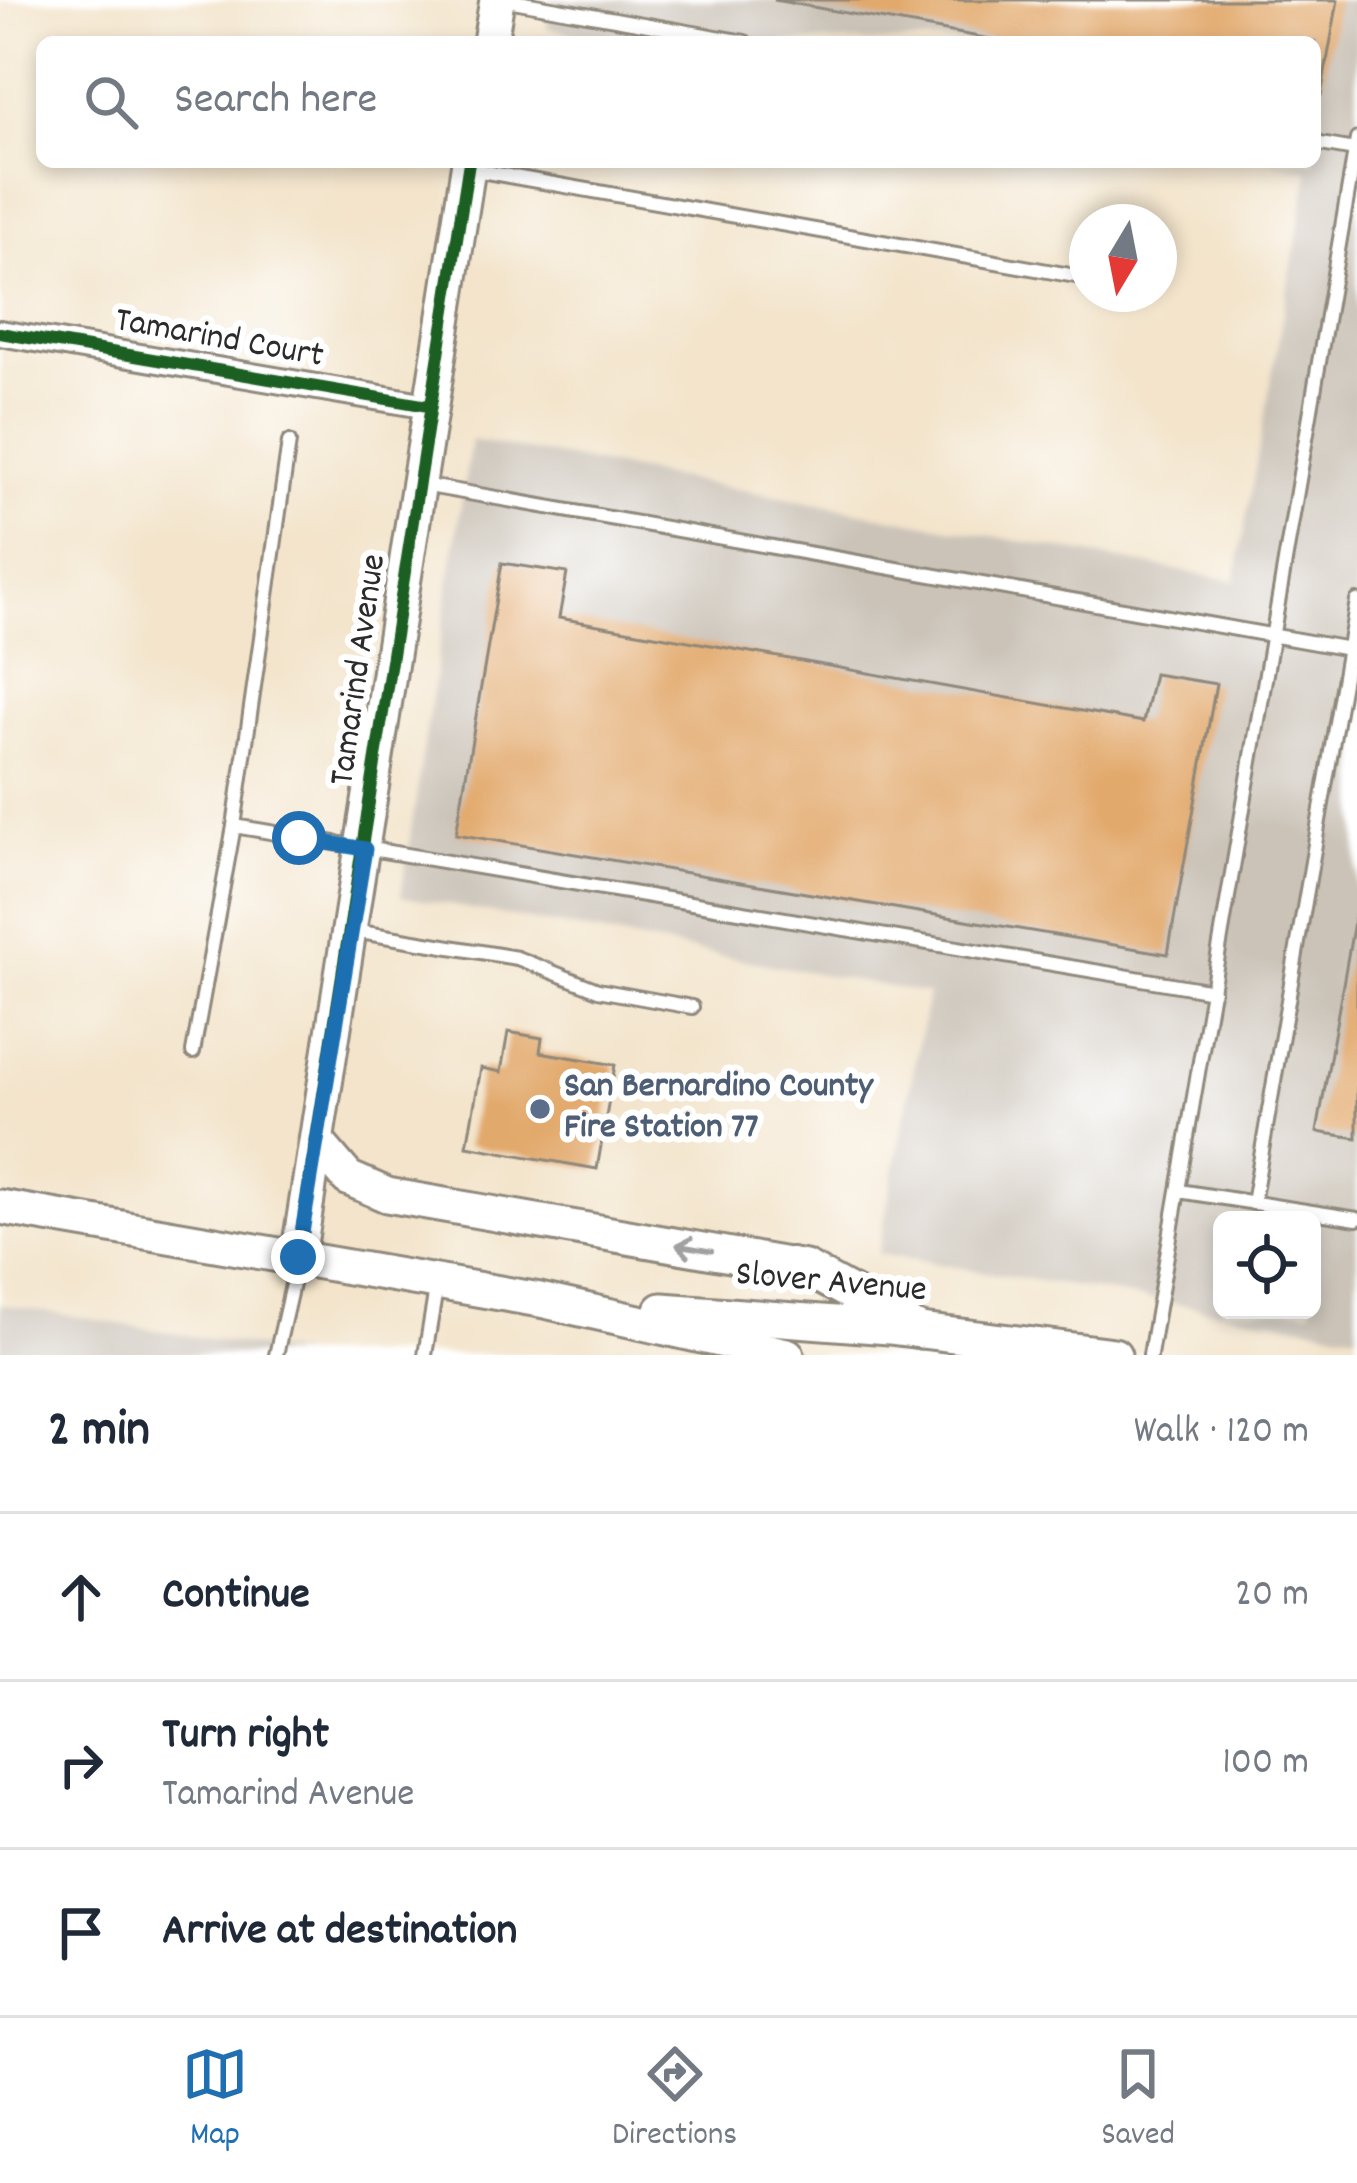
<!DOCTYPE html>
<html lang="en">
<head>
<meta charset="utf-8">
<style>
	body { margin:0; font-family:Dekko,sans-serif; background:#f6f6f7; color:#1f2937 }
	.controls { position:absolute; right:36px; bottom:36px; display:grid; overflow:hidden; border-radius:18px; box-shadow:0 6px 18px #0003 }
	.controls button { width:108px; height:108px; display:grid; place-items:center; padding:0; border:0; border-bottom:3px solid #e0e1e3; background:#fff; color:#1f2937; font:60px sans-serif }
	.compass { position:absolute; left:1069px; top:204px; width:108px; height:108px; border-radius:50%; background:#fff; box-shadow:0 6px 18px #0003; rotate:190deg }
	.stop { position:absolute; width:36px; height:36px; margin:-27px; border:9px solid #1f6fb2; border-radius:50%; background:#fff }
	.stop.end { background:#1f6fb2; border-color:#fff; box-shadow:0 3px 12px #0008 }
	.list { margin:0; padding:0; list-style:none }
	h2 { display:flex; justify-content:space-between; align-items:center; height:156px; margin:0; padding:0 48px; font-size:51px }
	h2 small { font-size:39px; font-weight:400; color:#747a83 }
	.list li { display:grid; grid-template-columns:78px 1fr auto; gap:36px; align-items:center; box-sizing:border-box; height:168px; padding:0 48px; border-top:3px solid #e0e1e3 }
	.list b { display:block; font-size:45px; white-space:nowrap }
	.list p { margin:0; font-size:39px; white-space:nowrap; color:#747a83 }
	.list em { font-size:39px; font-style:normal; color:#747a83 }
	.icon { flex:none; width:66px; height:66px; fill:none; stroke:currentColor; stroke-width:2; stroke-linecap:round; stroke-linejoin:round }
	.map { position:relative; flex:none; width:1357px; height:1355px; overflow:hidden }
	.search { position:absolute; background:#fff; box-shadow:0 6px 18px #0003; left:36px; right:36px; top:36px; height:132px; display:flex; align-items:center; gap:30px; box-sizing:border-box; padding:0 42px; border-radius:18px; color:#747a83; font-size:45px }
	.sheet { height:660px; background:#fff }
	nav { display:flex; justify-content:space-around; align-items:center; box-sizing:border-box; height:168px; border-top:3px solid #e0e1e3; background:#fff; font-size:33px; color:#747a83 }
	nav a { display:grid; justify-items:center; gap:6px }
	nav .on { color:#1f6fb2 }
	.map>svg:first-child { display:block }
</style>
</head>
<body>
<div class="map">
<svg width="1357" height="1355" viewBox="0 0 1357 1355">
	<rect width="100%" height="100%" fill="#fff"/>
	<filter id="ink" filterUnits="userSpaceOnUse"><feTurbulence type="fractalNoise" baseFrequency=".00833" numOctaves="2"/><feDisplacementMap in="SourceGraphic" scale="24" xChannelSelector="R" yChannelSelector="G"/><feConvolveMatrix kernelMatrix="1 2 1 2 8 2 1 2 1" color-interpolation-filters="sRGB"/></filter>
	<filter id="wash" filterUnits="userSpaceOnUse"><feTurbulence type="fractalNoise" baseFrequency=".004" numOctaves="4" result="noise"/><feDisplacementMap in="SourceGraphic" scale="48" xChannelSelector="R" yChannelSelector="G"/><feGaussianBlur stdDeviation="2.7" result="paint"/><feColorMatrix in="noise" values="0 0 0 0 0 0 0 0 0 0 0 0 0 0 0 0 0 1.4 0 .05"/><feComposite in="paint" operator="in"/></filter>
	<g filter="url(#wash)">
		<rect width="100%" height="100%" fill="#f3e4cb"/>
		<g fill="#cbc3b8" fill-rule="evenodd">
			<path d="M551 0H1357V1334L878 1254 928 994 401 896 471 440 1235 581 1309 170 1269 162H1315V42H624L547 28ZM1222 1220H1312V1310H1222Z"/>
			<polygon points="0,1304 305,1355 0,1355"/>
		</g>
		<g id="blocks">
			<g fill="#e2a96c">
				<polygon points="774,0 1338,0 1321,95 1315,94 1315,42 1007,42"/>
				<polygon points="502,563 567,573 559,618 1143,722 1154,674 1216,684 1168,954 456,834"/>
				<polygon points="1355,916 1357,916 1357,1138 1317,1132"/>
				<polygon points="508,1032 542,1038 540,1052 615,1065 597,1169 467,1146 481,1068 501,1072"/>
			</g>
		</g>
	</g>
	<g filter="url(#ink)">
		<use href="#blocks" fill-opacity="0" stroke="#8f887b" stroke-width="3"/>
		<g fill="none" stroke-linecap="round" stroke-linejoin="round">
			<defs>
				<g id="lane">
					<polyline points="507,0 745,42"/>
					<polyline points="1315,143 1355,150"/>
					<polyline points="469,169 1087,278"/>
					<polyline points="423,485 1349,649"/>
					<polyline points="234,826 289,442"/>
					<polyline points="354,931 517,958 598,990 692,1007"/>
					<polyline points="193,1052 234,826 1213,991"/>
					<polyline points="1179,1191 1357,1219"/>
					<polyline points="1253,1203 1357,601"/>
					<polyline points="276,1355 298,1258"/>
					<polyline points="425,1355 437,1283"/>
					<polyline points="1150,1355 1357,139"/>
				</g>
				<polyline id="street" points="0,333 428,406"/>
				<g id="secondary">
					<polyline points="490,42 497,0"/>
					<polyline points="319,1144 348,1178 387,1195 805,1268 920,1331"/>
					<polyline points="0,1207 540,1300 787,1355"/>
					<polyline points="298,1257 469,162"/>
					<polyline points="662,1310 889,1327 1114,1355"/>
				</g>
			</defs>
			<use href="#lane" stroke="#8f887b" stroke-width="18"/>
			<use href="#street" stroke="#8f887b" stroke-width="30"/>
			<use href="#secondary" stroke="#8f887b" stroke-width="39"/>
			<use href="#lane" stroke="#fff" stroke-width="12"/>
			<use href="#street" stroke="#fff" stroke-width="24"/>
			<use href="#secondary" stroke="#fff" stroke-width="33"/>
			<defs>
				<g id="cycleway">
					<polyline points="0,333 428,406"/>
					<polyline points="298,1257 469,162"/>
				</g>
			</defs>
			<use href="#cycleway" stroke="#fff" stroke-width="20"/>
			<use href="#cycleway" stroke="#1b5e20" stroke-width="12"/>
		</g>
		<defs><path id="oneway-shaft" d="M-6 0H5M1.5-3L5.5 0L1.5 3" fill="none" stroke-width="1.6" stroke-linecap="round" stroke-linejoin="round" transform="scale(3)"/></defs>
		<use stroke="#a0a0a0" href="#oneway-shaft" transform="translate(694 1248) rotate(-170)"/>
	</g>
	<g fill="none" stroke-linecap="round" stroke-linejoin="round" filter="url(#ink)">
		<polyline stroke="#1f6fb2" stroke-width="15" points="298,1257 365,849 299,838"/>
	</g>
	<circle fill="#5c6f8a" stroke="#fff" stroke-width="4.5" cx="540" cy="1109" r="12"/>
	<g text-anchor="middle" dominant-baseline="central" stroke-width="12" stroke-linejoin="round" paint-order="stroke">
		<g font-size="36" fill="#2b2b2b" stroke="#fff">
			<text transform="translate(219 340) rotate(10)">Tamarind Court</text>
			<text transform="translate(360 670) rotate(-82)">Tamarind Avenue</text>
			<text transform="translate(831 1284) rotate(5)">Slover Avenue</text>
		</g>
		<g font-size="36" font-weight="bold" fill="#4e5e75" stroke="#fff" text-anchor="start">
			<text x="564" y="1088">San Bernardino County<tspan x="564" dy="41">Fire Station 77</tspan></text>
		</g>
	</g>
</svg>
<div class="controls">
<button><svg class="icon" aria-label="locate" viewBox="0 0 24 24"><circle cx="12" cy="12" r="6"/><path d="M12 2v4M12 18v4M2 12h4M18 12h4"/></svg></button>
</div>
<svg class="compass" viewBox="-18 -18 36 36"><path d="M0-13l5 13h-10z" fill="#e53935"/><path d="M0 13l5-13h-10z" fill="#747a83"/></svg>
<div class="stop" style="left:299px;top:838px"></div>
<div class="stop end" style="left:298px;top:1257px"></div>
<div class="search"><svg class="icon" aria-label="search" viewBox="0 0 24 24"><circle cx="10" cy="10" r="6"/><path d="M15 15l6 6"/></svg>Search here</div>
</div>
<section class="sheet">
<h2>2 min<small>Walk · 120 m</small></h2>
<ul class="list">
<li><svg class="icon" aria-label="ahead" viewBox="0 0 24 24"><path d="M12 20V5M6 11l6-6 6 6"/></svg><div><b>Continue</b></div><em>20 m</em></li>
<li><svg class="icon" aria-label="right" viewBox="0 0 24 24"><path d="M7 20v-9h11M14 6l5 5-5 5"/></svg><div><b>Turn right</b><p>Tamarind Avenue</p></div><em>100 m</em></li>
<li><svg class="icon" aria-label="arrive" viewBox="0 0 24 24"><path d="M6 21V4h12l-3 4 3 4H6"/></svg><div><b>Arrive at destination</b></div></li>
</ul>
</section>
<nav>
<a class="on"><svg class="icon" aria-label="map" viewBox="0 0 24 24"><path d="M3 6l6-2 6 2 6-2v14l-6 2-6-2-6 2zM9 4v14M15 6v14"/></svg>Map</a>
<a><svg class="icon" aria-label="directions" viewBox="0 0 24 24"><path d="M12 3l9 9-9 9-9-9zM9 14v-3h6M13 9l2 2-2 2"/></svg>Directions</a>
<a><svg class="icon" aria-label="saved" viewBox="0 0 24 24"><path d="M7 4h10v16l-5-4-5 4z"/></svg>Saved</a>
</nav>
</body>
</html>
